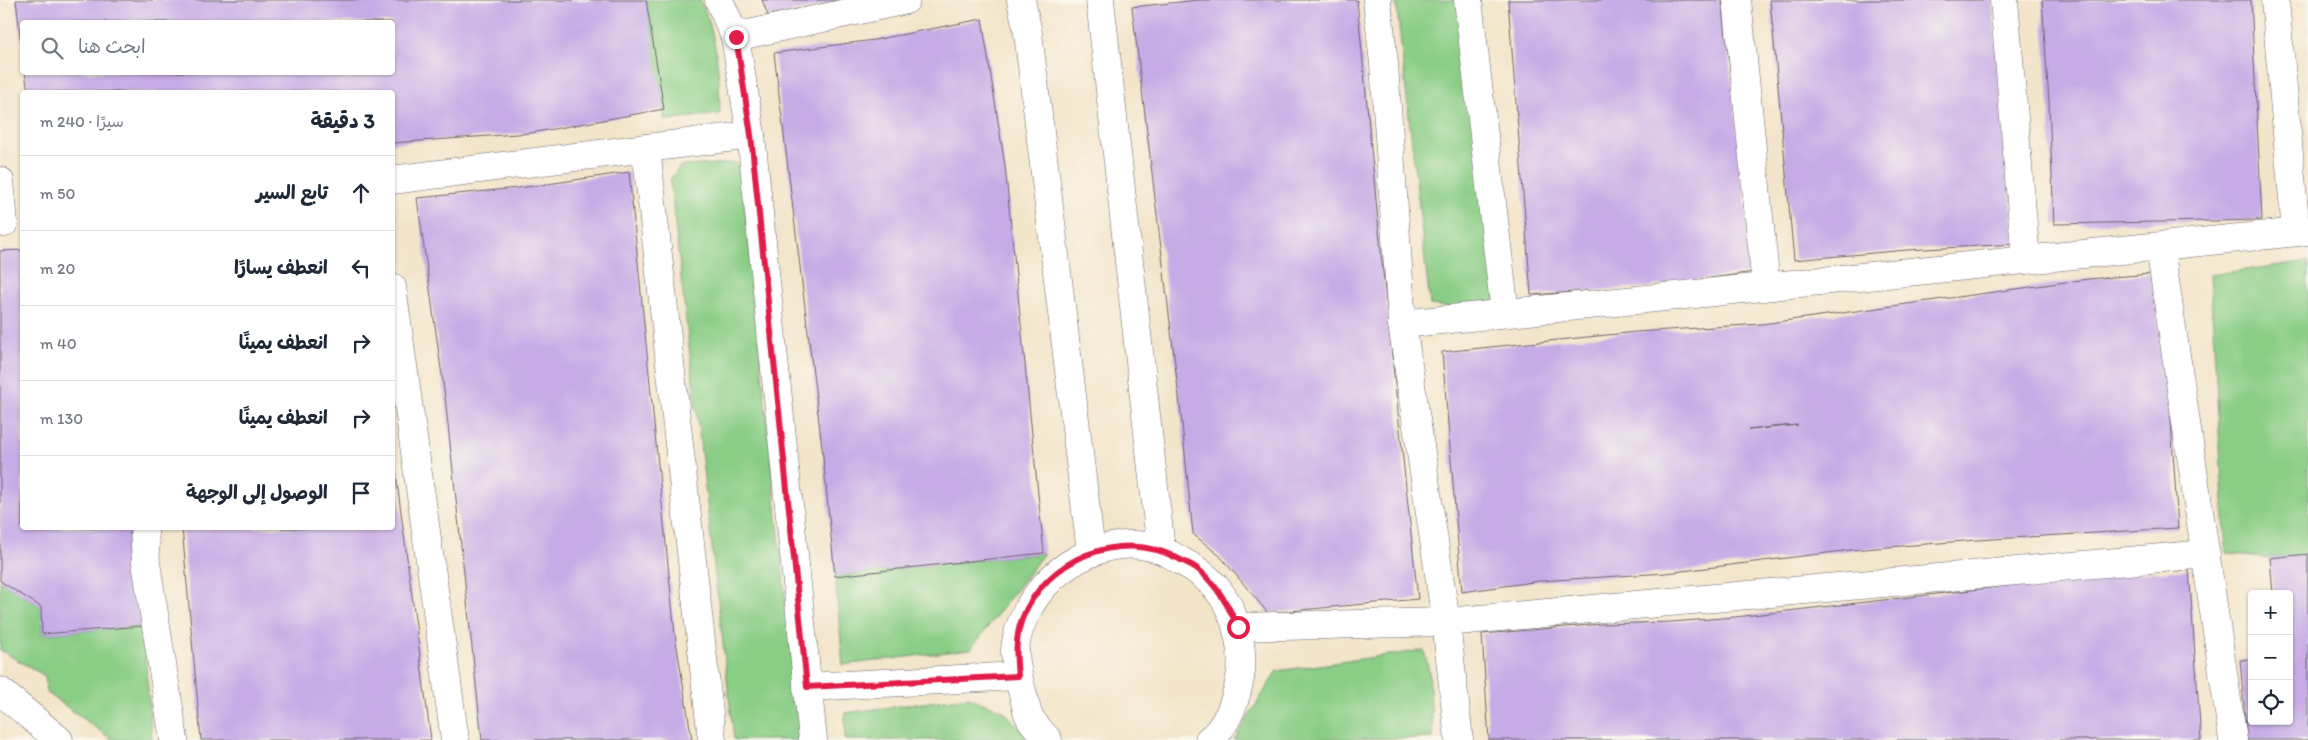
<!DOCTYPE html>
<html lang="ar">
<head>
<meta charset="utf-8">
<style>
	body { margin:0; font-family:Itim,"Playpen Sans Arabic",sans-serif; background:#f2f2f3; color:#1f2937; direction:rtl }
	.controls { position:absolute; right:15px; bottom:15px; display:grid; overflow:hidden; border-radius:5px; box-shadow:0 1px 4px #0004 }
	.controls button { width:45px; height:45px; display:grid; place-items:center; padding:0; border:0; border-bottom:1px solid #e0e1e3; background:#fff; color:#1f2937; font:25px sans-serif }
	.stop { position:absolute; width:15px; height:15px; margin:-11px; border:4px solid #e11d48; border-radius:50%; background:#fff }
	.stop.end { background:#e11d48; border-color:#fff; box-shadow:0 1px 5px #0008 }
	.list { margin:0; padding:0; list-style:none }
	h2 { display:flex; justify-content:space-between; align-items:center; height:65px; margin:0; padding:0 20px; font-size:21px }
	h2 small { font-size:16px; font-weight:400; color:#747a83 }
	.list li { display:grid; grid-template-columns:32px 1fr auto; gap:15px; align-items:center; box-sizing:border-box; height:75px; padding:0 20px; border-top:1px solid #e0e1e3 }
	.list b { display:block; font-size:19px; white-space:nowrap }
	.list em { font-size:16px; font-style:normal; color:#747a83 }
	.icon { flex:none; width:28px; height:28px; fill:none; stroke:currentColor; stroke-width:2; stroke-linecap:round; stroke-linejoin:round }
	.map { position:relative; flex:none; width:2308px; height:740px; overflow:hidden; direction:ltr }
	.search { position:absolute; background:#fff; box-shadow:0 1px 4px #0004; left:20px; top:20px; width:375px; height:55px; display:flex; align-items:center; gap:12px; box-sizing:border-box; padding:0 18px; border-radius:5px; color:#747a83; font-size:19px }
	.panel { position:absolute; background:#fff; box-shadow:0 1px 4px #0004; left:20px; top:90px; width:375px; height:440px; border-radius:5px; direction:rtl }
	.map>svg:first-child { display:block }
</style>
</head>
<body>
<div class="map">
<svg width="2308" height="740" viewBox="0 0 2308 740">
	<rect width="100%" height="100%" fill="#fbf7ec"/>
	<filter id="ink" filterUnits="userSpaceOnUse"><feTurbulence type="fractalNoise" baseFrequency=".02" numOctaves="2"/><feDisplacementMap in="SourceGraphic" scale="10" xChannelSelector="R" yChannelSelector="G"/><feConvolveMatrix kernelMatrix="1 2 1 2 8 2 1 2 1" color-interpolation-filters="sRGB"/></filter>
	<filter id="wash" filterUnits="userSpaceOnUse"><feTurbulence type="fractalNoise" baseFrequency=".0096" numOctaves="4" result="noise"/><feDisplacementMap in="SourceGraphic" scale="20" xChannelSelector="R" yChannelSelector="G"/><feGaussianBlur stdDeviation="1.12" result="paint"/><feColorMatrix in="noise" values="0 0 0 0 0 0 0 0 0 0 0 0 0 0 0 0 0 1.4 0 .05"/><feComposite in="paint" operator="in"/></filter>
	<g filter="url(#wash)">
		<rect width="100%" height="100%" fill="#f3e5ca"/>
		<g fill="#8acd85" stroke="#567860">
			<path d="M646 0H700C718 37 719 74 720 114L665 120Z"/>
			<polygon points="1396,0 1466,0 1496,302 1457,308 1430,305"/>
			<polygon points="737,163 742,178 800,740 734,740 670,180 680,166"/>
			<polygon points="2308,261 2308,554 2270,558 2226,553 2210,275"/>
			<polygon points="1044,553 971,649 843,665 835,576"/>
			<polygon points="0,581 41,607 42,634 143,626 152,740 113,740 46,692 45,676 0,650"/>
			<polygon points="1424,650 1429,671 1433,738 1234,740 1277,671"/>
			<polygon points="968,697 1004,711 1030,740 845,740 845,713"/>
		</g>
		<g id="blocks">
			<g fill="#c6abe6" fill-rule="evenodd">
				<polygon points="16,0 646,0 664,109 531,133 392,143 392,92 28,92 25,72 392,72 392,22 22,22 21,43"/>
				<polygon points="762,0 842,0 769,18"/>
				<polygon points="1199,0 1357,0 1382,263 1418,599 1268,613 1220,556 1193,534 1181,414 1132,7"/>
				<polygon points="1508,0 1722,0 1754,272 1646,287 1531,295"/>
				<polygon points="1770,0 1992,0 2015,244 1907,250 1794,260"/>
				<polygon points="2042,0 2251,0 2262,220 2054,224 2049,103"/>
				<polygon points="982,19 1005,166 1044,553 835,576 822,447 774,53 874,40"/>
				<polygon points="629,172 675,635 692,740 482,740 445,397 417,198 527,187"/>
				<polygon points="22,250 22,528 129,528 143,626 42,634 41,607 0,581 0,251"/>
				<path d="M2151 274 2170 406 2178 528 1977 540 1851 550 1666 573 1540 581 1462 592 1442 352 1636 332 1762 324 2088 279ZM1798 425 1749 430 1772 427Z"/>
				<polygon points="392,444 431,740 201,740 182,528 392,528"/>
				<polygon points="2308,554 2308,740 2247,740 2240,660 2252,659 2252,721 2289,721 2289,594 2273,594 2270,558"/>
				<polygon points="2189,570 2201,740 1489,740 1482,634 1602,624 1671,622 1735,617 2076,578"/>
			</g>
		</g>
	</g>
	<g filter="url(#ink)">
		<use href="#blocks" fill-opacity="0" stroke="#6b666d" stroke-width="1"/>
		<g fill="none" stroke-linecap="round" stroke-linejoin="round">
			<defs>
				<g id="minor">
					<polyline points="719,0 735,37 751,135 813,740"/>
					<polyline points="1377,0 1384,64 1402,324 1446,622 1459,740"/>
					<polyline points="1468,0 1505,313"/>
					<polyline points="1737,0 1766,286"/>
					<polyline points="2004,0 2026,260"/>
					<polyline points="2275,0 2296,232"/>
					<polyline points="735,37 906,0"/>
					<polyline points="646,148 712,740"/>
					<polyline points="392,180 751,135"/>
					<polyline points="0,181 4,223"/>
					<polyline points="2160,247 2233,740"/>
					<polyline points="392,287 455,740"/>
					<polyline points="1402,324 2308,231"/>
					<polyline points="144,528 146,563 174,740"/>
					<polyline points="1238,627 1446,622 2206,554"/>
					<polyline points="807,687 1018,676"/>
					<polyline points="0,691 59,740"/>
				</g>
				<g id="tertiary">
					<polyline points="1021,0 1028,33 1091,552"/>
					<polyline points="1100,0 1161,550"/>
					<path d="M1048 740C1042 733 1033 724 1029 716 1026 710 1025 701 1023 694 1019 681 1016 667 1015 653 1015 638 1022 620 1029 607 1054 563 1111 532 1161 550 1168 553 1175 557 1181 561 1219 580 1236 609 1241 651 1244 678 1232 723 1209 740"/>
				</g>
			</defs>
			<use href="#minor" stroke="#6b666d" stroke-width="29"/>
			<use href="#tertiary" stroke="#6b666d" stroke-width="29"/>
			<use href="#minor" stroke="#fff" stroke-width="28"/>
			<use href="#tertiary" stroke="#fff" stroke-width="28"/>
		</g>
	</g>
	<g fill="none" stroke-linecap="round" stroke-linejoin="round" filter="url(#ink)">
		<path stroke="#e11d48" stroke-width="6" d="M736 37 751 135 807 687 1018 676C1016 656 1015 638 1022 619 1046 559 1119 528 1177 558 1184 562 1194 565 1200 571 1218 587 1228 605 1238 627"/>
	</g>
</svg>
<div class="controls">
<button>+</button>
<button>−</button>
<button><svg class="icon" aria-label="locate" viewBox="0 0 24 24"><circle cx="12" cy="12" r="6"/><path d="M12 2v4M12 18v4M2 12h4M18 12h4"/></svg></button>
</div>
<div class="stop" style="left:1238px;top:627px"></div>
<div class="stop end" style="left:736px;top:37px"></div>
<div class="search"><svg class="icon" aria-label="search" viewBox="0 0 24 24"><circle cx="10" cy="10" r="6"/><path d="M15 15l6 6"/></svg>ابحث هنا</div>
<section class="panel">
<h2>3 دقيقة<small>سيرًا · 240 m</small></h2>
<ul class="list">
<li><svg class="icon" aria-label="ahead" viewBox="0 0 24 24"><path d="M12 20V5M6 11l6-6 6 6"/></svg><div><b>تابع السير</b></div><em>50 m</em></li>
<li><svg class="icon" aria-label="left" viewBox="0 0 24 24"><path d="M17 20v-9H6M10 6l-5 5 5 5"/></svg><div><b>انعطف يسارًا</b></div><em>20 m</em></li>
<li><svg class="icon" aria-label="right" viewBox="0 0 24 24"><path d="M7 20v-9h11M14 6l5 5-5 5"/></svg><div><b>انعطف يمينًا</b></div><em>40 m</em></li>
<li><svg class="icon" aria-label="right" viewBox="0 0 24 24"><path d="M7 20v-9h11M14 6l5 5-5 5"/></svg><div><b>انعطف يمينًا</b></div><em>130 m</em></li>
<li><svg class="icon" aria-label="arrive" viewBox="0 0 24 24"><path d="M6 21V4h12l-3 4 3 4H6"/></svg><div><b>الوصول إلى الوجهة</b></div></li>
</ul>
</section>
</div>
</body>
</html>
